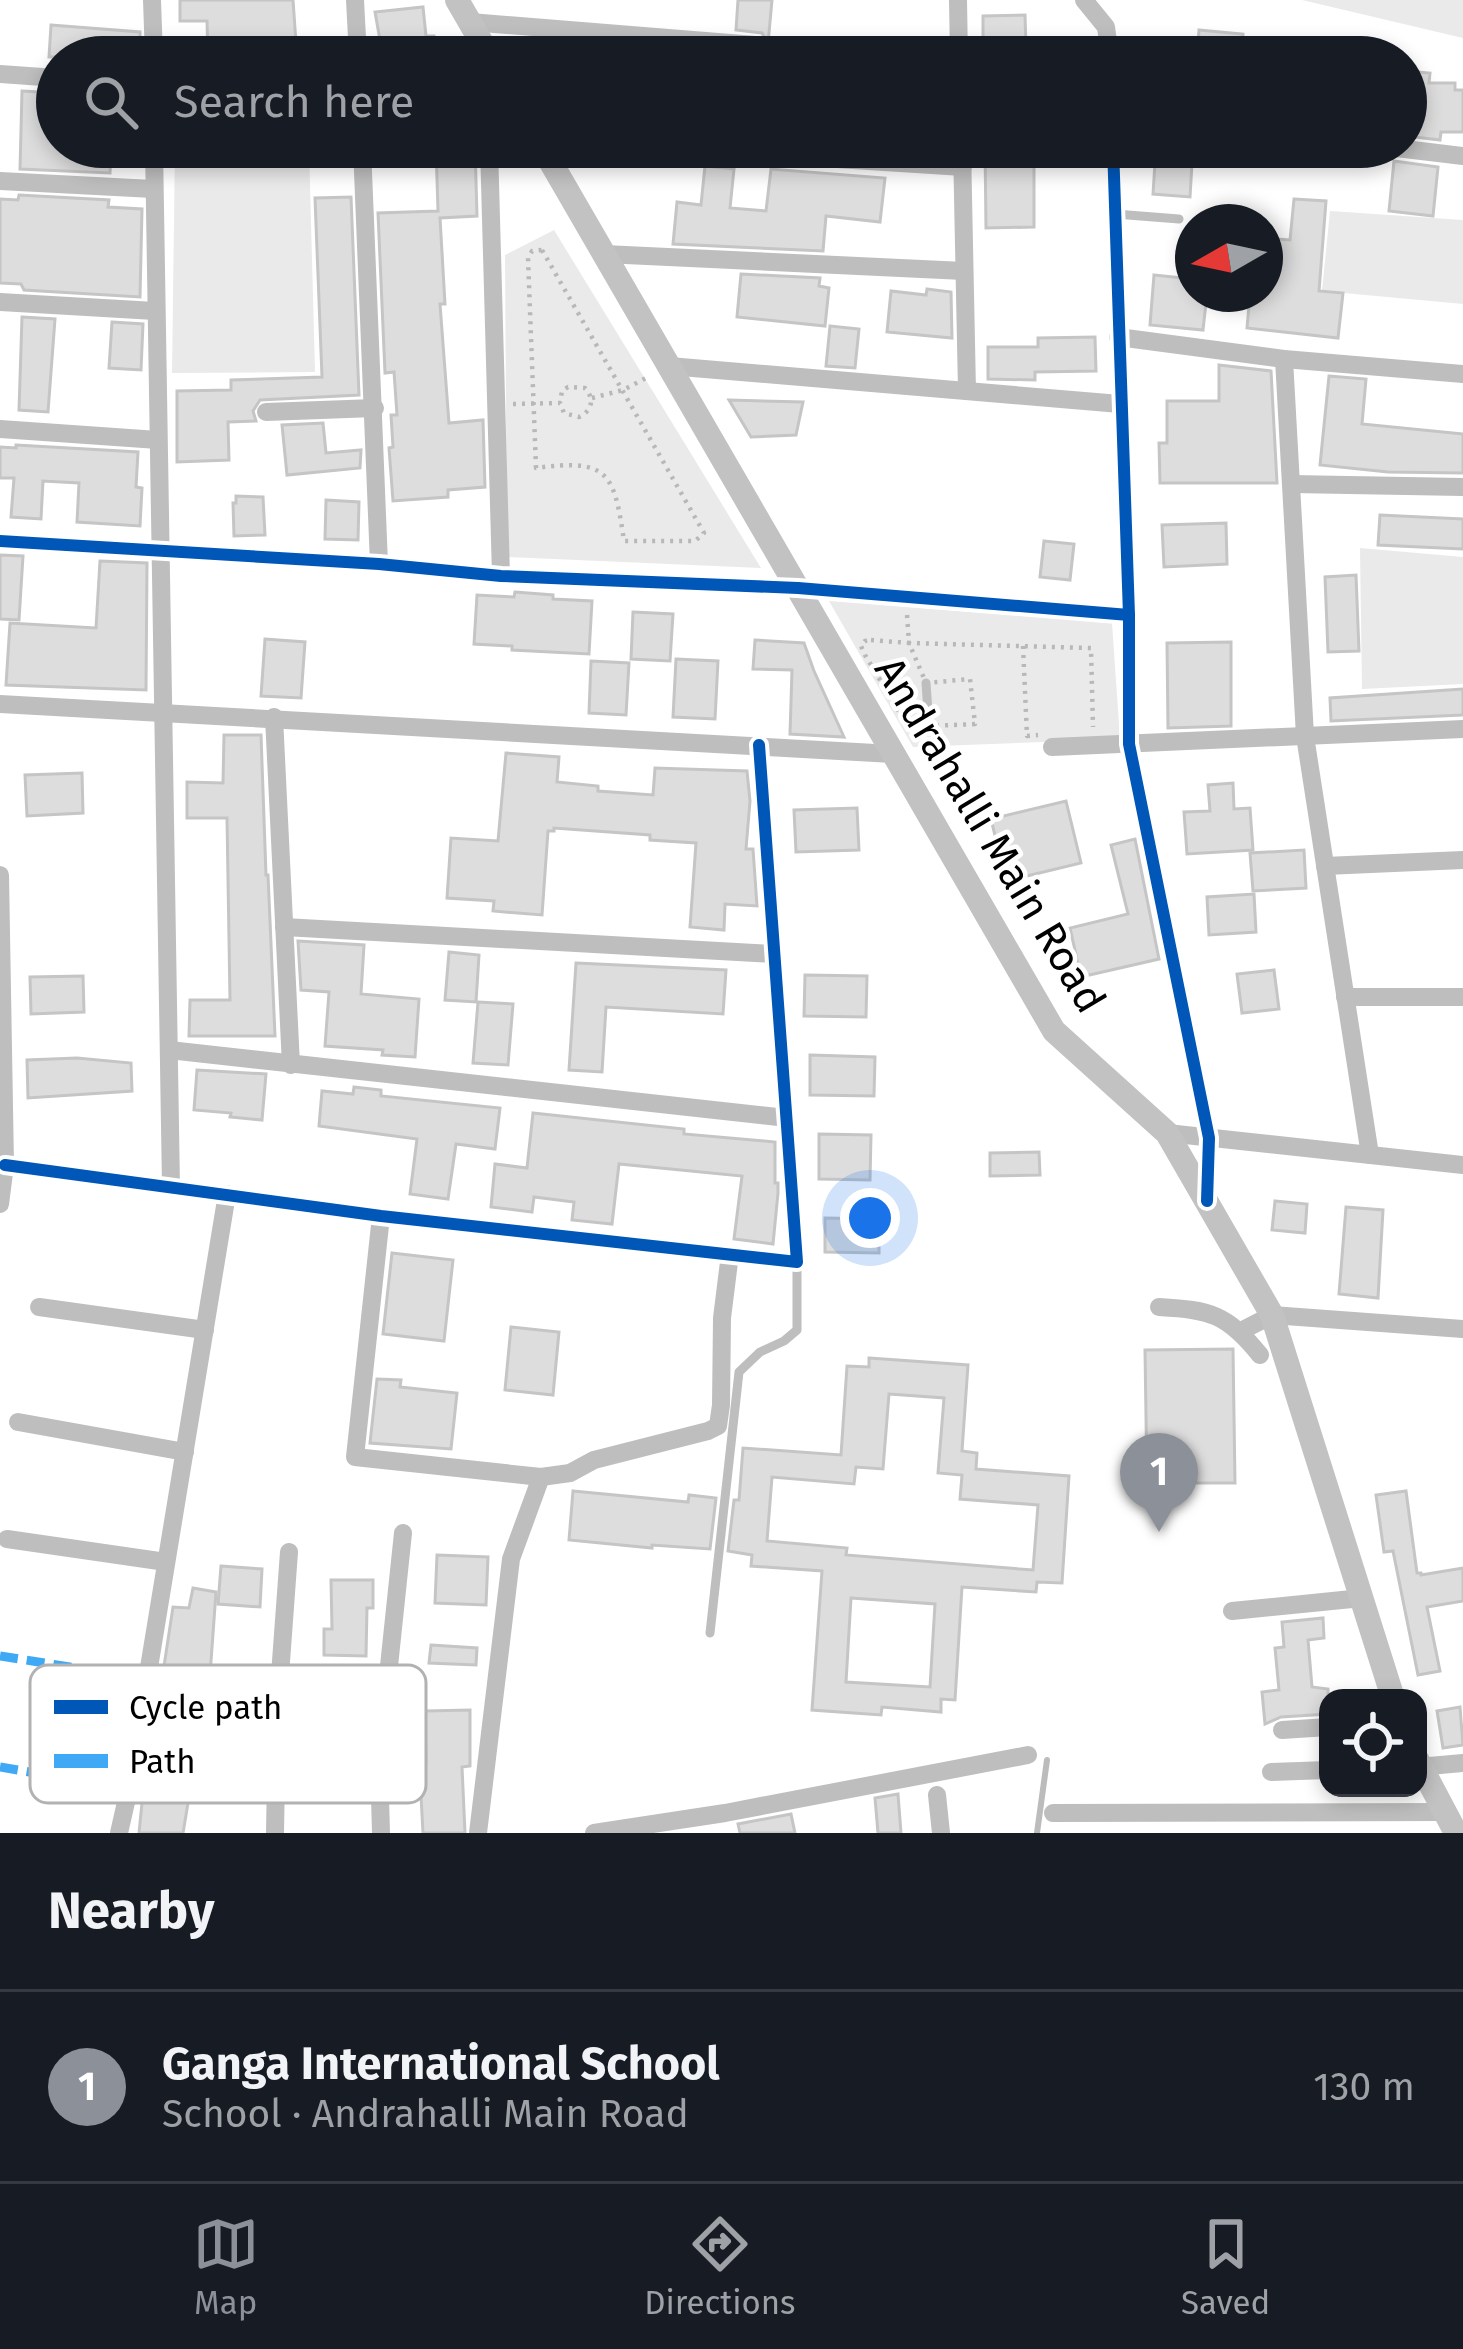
<!DOCTYPE html>
<html lang="en">
<head>
<meta charset="utf-8">
<style>
	body { margin:0; font-family:"Fira Sans",sans-serif; background:#242831; color:#f1f3f6 }
	.controls { position:absolute; right:36px; bottom:36px; display:grid; overflow:hidden; border-radius:24px; box-shadow:0 6px 18px #0003 }
	.controls button { width:108px; height:108px; display:grid; place-items:center; padding:0; border:0; border-bottom:3px solid #363941; background:#171b24; color:#f1f3f6; font:60px sans-serif }
	.compass { position:absolute; left:1175px; top:204px; width:108px; height:108px; border-radius:50%; background:#171b24; box-shadow:0 6px 18px #0003; rotate:261deg }
	.you { position:absolute; left:870px; top:1218px; width:42px; height:42px; margin:-30px; border:9px solid #fff; border-radius:50%; background:#1a73e8; box-shadow:0 0 0 18px #1a73e833 }
	.badge { display:grid; place-items:center; width:78px; height:78px; border-radius:50%; background:#8c9099; color:#fff; font-size:39px; font-weight:700 }
	.pin { position:absolute; translate:-50% -99px; filter:drop-shadow(0 3px 6px #0008) }
	.pin::after { content:''; position:absolute; top:63px; width:42px; height:36px; background:inherit; clip-path:polygon(0 0,100% 0,50% 100%) }
	.list { margin:0; padding:0; list-style:none }
	h2 { display:flex; justify-content:space-between; align-items:center; height:156px; margin:0; padding:0 48px; font-size:51px }
	h2 small { font-size:39px; font-weight:400; color:#9ea1a6 }
	.list li { display:grid; grid-template-columns:78px 1fr auto; gap:36px; align-items:center; box-sizing:border-box; height:192px; padding:0 48px; border-top:3px solid #363941 }
	.list b { display:block; font-size:45px; white-space:nowrap }
	.list p { margin:0; font-size:39px; white-space:nowrap; color:#9ea1a6 }
	.list em { font-size:39px; font-style:normal; color:#9ea1a6 }
	.icon { flex:none; width:66px; height:66px; fill:none; stroke:currentColor; stroke-width:2; stroke-linecap:round; stroke-linejoin:round }
	.map { position:relative; flex:none; width:1463px; height:1833px; overflow:hidden }
	.search { position:absolute; background:#171b24; box-shadow:0 6px 18px #0003; left:36px; right:36px; top:36px; height:132px; display:flex; align-items:center; gap:30px; box-sizing:border-box; padding:0 42px; border-radius:66px; color:#9ea1a6; font-size:45px }
	.sheet { height:348px; background:#171b24 }
	nav { display:flex; justify-content:space-around; align-items:center; box-sizing:border-box; height:168px; border-top:3px solid #363941; background:#171b24; font-size:33px; color:#9ea1a6 }
	nav a { display:grid; justify-items:center; gap:6px }
	nav .on { color:#8c9099 }
	.map>svg:first-child { display:block }
</style>
</head>
<body>
<div class="map">
<svg width="1463" height="1833" viewBox="0 0 1463 1833">
	<rect width="100%" height="100%" fill="#fff"/>
	<g fill="#eaeaea">
		<polygon points="1302,0 1463,0 1463,38"/>
		<polygon points="175,147 309,147 315,372 172,373"/>
		<polygon points="1330,211 1463,220 1463,304 1322,291"/>
		<polygon points="554,230 761,568 507,557 505,255"/>
		<polygon points="1360,548 1463,557 1463,684 1362,689"/>
		<polygon points="829,601 1112,623 1120,739 913,747"/>
	</g>
	<g fill="none" stroke-linecap="round" stroke-linejoin="round">
		<polyline stroke="#bcbcbc" stroke-width="6" points="1037,1833 1047,1760"/>
	</g>
	<g fill="#ddd" stroke="#c5c5c5" stroke-width="3" fill-rule="evenodd">
		<polygon points="180,0 293,0 297,57 208,57 207,21 180,21"/>
		<polygon points="738,0 772,0 768,44 762,33 736,30"/>
		<polygon points="423,7 426,36 434,36 436,57 383,57 375,12"/>
		<polygon points="1025,15 1026,47 983,47 983,16"/>
		<polygon points="51,25 140,32 140,57 49,57"/>
		<polygon points="1199,30 1243,34 1242,57 1197,57"/>
		<polygon points="1406,71 1430,73 1429,83 1455,83 1455,90 1463,90 1463,132 1441,132 1440,140 1406,136"/>
		<polygon points="22,91 57,93 57,147 85,147 85,152 111,154 110,173 20,169"/>
		<polygon points="436,147 475,147 477,216 440,218 445,304 440,304 449,423 483,420 485,487 448,490 448,497 393,501 389,448 393,447 391,415 397,415 394,372 385,373 378,213 438,211"/>
		<polygon points="985,147 1034,147 1034,227 986,228"/>
		<polygon points="1156,147 1193,147 1190,197 1153,194"/>
		<polygon points="1394,161 1438,167 1433,216 1389,211"/>
		<polygon points="705,166 734,169 730,208 766,211 771,169 885,178 880,222 826,216 823,251 673,244 677,202 701,205"/>
		<polygon points="19,195 109,200 108,207 142,209 140,297 24,290 21,284 0,283 0,199 18,200"/>
		<polygon points="351,197 359,395 260,400 253,411 256,421 228,422 229,460 177,462 177,391 231,390 231,380 322,377 315,198"/>
		<polygon points="1294,199 1326,201 1319,291 1343,293 1338,338 1247,328 1250,294 1265,294 1265,238 1290,240"/>
		<polygon points="741,274 820,278 819,286 829,288 825,326 737,317"/>
		<polygon points="1154,275 1193,279 1193,294 1207,294 1203,330 1150,325"/>
		<polygon points="927,289 951,292 952,338 887,332 891,291 926,295"/>
		<polygon points="22,317 55,319 48,412 19,410"/>
		<polygon points="112,322 143,324 141,370 109,368"/>
		<polygon points="830,326 859,329 855,368 826,366"/>
		<polygon points="1095,337 1096,371 1035,372 1035,380 988,379 988,347 1038,347 1038,338"/>
		<polygon points="1219,365 1271,371 1277,483 1160,483 1159,443 1167,443 1167,401 1219,401"/>
		<polygon points="1329,376 1366,379 1362,424 1463,434 1463,473 1388,472 1320,465"/>
		<polygon points="729,400 803,402 796,435 751,437"/>
		<polygon points="323,423 326,453 361,450 360,468 287,475 282,425"/>
		<polygon points="16,445 138,452 136,487 142,488 140,526 77,522 79,483 43,481 41,519 11,517 14,478 0,478 0,447 16,448"/>
		<polygon points="236,496 263,497 265,535 234,536 233,503 236,503"/>
		<polygon points="326,500 359,502 358,540 325,539"/>
		<polygon points="1380,515 1463,519 1463,549 1378,545"/>
		<polygon points="1226,523 1227,564 1164,567 1162,525"/>
		<polygon points="1044,541 1074,544 1070,580 1040,577"/>
		<polygon points="0,555 23,556 19,620 0,619"/>
		<polygon points="100,561 147,563 146,690 6,685 10,623 96,628"/>
		<polygon points="1356,575 1359,651 1328,652 1325,577"/>
		<polygon points="515,592 553,595 553,599 592,601 589,654 512,650 512,646 474,644 477,595 514,597"/>
		<polygon points="633,612 673,614 670,661 631,659"/>
		<polygon points="265,639 305,642 301,698 261,696"/>
		<polygon points="755,640 804,643 814,671 844,737 790,734 792,670 753,669"/>
		<polygon points="1231,642 1231,726 1168,728 1167,643"/>
		<polygon points="676,659 718,661 715,719 673,717"/>
		<polygon points="591,661 629,663 626,715 589,713"/>
		<polygon points="1463,689 1463,715 1331,721 1330,698"/>
		<polygon points="224,735 261,735 266,875 268,875 275,1036 189,1036 190,1000 230,1000 227,818 187,818 187,782 223,783"/>
		<polygon points="506,753 559,757 557,782 598,786 598,791 653,795 655,768 747,771 750,801 746,849 753,849 757,906 725,904 724,930 690,927 696,843 650,840 650,835 554,828 554,831 548,831 542,915 493,911 494,901 447,898 451,838 498,841"/>
		<polygon points="82,773 83,813 27,816 25,775"/>
		<polygon points="1233,783 1234,809 1250,808 1253,850 1187,854 1184,812 1210,811 1208,785"/>
		<polygon points="1066,801 1081,863 1006,881 991,819"/>
		<polygon points="857,808 859,850 796,852 794,810"/>
		<polygon points="1135,839 1159,959 1081,977 1070,928 1128,914 1111,845"/>
		<polygon points="1304,850 1306,888 1253,891 1250,853"/>
		<polygon points="1254,894 1256,932 1209,935 1207,897"/>
		<polygon points="298,941 364,945 361,994 419,999 415,1057 382,1055 383,1050 325,1046 329,992 301,990"/>
		<polygon points="449,952 479,955 476,1002 445,1000"/>
		<polygon points="576,963 726,970 723,1014 606,1007 602,1072 569,1070"/>
		<polygon points="1274,970 1279,1009 1242,1013 1237,974"/>
		<polygon points="805,975 867,976 866,1017 804,1016"/>
		<polygon points="83,976 84,1012 31,1014 30,977"/>
		<polygon points="478,1002 513,1004 508,1065 473,1063"/>
		<polygon points="810,1055 875,1057 874,1096 810,1095"/>
		<polygon points="77,1058 131,1063 132,1091 28,1098 27,1060"/>
		<polygon points="197,1070 266,1074 262,1120 230,1117 231,1113 194,1110"/>
		<polygon points="354,1087 381,1090 381,1096 500,1108 495,1149 456,1144 448,1199 410,1194 417,1139 319,1126 322,1091 353,1094"/>
		<polygon points="533,1113 684,1129 684,1134 775,1142 775,1183 778,1183 778,1193 773,1244 734,1239 742,1176 619,1164 612,1224 572,1220 574,1202 534,1197 532,1212 491,1207 495,1164 527,1168"/>
		<polygon points="819,1134 871,1135 870,1180 819,1179"/>
		<polygon points="1039,1152 1040,1175 990,1176 990,1153"/>
		<polygon points="1275,1201 1307,1204 1305,1233 1272,1230"/>
		<polygon points="1346,1207 1383,1210 1378,1298 1339,1294"/>
		<polygon points="825,1218 879,1219 879,1253 825,1252"/>
		<polygon points="392,1253 453,1260 444,1341 383,1334"/>
		<polygon points="511,1327 559,1332 553,1395 505,1390"/>
		<polygon points="1233,1349 1235,1483 1147,1483 1145,1350"/>
		<path d="M869 1358 968 1365 962 1451 977 1453 976 1469 1069 1476 1062 1583 1037 1582 1036 1592 962 1587 955 1700 941 1699V1712L882 1707 881 1715 812 1710 822 1571 751 1566 752 1555 728 1551 734 1500H739L743 1448 841 1455 847 1366 869 1367ZM889 1394 944 1398 938 1473 962 1475 960 1499 1038 1505 1033 1570 846 1555 847 1548 767 1541 772 1477 854 1484 856 1467 883 1469ZM851 1598 935 1604 930 1687 846 1682Z"/>
		<polygon points="377,1379 401,1380 400,1387 457,1393 451,1449 370,1443"/>
		<polygon points="573,1491 688,1502 689,1495 716,1498 710,1549 652,1545 652,1548 569,1540"/>
		<polygon points="1406,1491 1417,1573 1421,1573 1421,1575 1463,1568 1463,1601 1427,1607 1440,1671 1418,1675 1393,1551 1384,1552 1376,1495"/>
		<polygon points="437,1555 488,1557 486,1605 435,1603"/>
		<polygon points="221,1566 262,1569 260,1607 218,1604"/>
		<polygon points="331,1580 373,1580 373,1608 367,1608 366,1656 324,1655 324,1629 332,1629"/>
		<polygon points="193,1588 216,1592 210,1675 207,1697 202,1696 197,1731 255,1739 251,1763 196,1755 183,1833 139,1833 144,1783 146,1784 173,1607 189,1608"/>
		<polygon points="1323,1618 1324,1638 1308,1640 1312,1687 1328,1689 1328,1714 1281,1717 1265,1724 1262,1692 1279,1690 1275,1648 1284,1647 1282,1622"/>
		<polygon points="431,1645 477,1648 476,1665 429,1663"/>
		<polygon points="1460,1707 1463,1745 1443,1748 1437,1711"/>
		<polygon points="470,1710 470,1766 462,1767 465,1833 423,1833 421,1796 393,1796 393,1762 426,1762 425,1711"/>
		<polygon points="898,1794 901,1833 878,1833 875,1798"/>
		<polygon points="791,1814 795,1833 740,1833 738,1824"/>
	</g>
	<g fill="none" stroke-linecap="round" stroke-linejoin="round">
		<g stroke="#b8b8b8" stroke-width="4.5" stroke-dasharray="3 6" stroke-linecap="butt">
			<path d="M542 250 704 533 695 541H624C614 473 609 458 536 468L528 258 532 251Z"/>
			<polyline points="592,398 623,390 648,377"/>
			<path d="M513 404 560 403 564 413 579 417C592 411 595 399 585 388L568 387 562 391 560 403"/>
			<polyline points="907,615 909,643 1091,648 1093,727"/>
			<polygon points="871,640 909,643 926,683 970,679 975,724 929,726 912,733 865,655 861,646 865,641"/>
			<polyline points="1023,646 1027,736 1038,735"/>
		</g>
		<g stroke="#bebebe" stroke-width="9">
			<polyline points="1115,214 1179,219"/>
			<polyline points="926,683 929,726"/>
			<polyline points="710,1633 739,1372 760,1352 784,1341 797,1330 797,1263"/>
		</g>
		<g stroke="#bebebe" stroke-width="18">
			<polyline points="152,0 154,57"/>
			<polyline points="355,0 358,57"/>
			<polyline points="958,0 959,57"/>
			<polyline points="1084,0 1106,27 1110,57"/>
			<polyline points="470,22 755,45"/>
			<polyline points="0,74 57,78"/>
			<polyline points="154,147 171,1187"/>
			<polyline points="362,147 379,564"/>
			<polyline points="489,147 501,576"/>
			<polyline points="649,147 963,167"/>
			<polyline points="962,147 967,391"/>
			<polyline points="1113,147 1129,615 1129,744 1209,1138 1207,1201"/>
			<polyline points="1388,147 1463,156"/>
			<polyline points="0,181 153,189"/>
			<polyline points="604,254 964,271"/>
			<polyline points="0,302 155,311"/>
			<polyline points="1118,337 1284,359 1463,374"/>
			<polyline points="1284,359 1305,736 1370,1155"/>
			<polyline points="669,366 1120,404"/>
			<polyline points="266,412 375,408"/>
			<polyline points="0,429 158,440"/>
			<polyline points="1291,484 1463,487"/>
			<polyline points="0,541 379,564 501,576 798,588 1129,615"/>
			<polyline points="0,704 893,754"/>
			<polyline points="274,717 291,1065"/>
			<polyline points="1052,747 1463,729"/>
			<polyline points="1325,866 1463,860"/>
			<polyline points="0,875 5,1165 0,1204"/>
			<polyline points="284,927 775,954"/>
			<polyline points="1345,997 1463,997"/>
			<polyline points="169,1050 787,1118"/>
			<polyline points="1167,1133 1463,1165"/>
			<polyline points="5,1165 381,1216 797,1262 759,745"/>
			<polyline points="381,1216 355,1457 541,1477 570,1473 594,1460 708,1431 718,1426 721,1405 722,1318 730,1254"/>
			<polyline points="39,1307 205,1330"/>
			<path d="M1159 1307C1211 1310 1227 1314 1260 1355"/>
			<polyline points="1241,1331 1272,1315 1463,1329"/>
			<polyline points="18,1422 185,1452"/>
			<polyline points="7,1539 166,1562"/>
			<polyline points="1232,1611 1362,1598"/>
			<polyline points="1282,1730 1328,1727"/>
			<polyline points="1418,1767 1463,1763"/>
			<polyline points="1271,1772 1328,1770"/>
			<polyline points="937,1795 941,1833"/>
			<polyline points="1053,1813 1445,1812"/>
			<polyline points="119,1833 129,1789 227,1194"/>
			<polyline points="275,1833 277,1716 289,1552"/>
			<polyline points="381,1833 379,1761 403,1533"/>
			<polyline points="478,1833 511,1559 541,1477"/>
			<polyline points="594,1833 725,1813 1028,1755"/>
		</g>
		<g stroke="#c2c2c2" stroke-width="24">
			<polyline points="457,0 490,57"/>
			<polyline points="542,147 1054,1031 1167,1133 1272,1315 1393,1698"/>
			<polyline points="1418,1761 1456,1833"/>
		</g>
		<g stroke="#3fa9f5" stroke-width="9" stroke-dasharray="18 9" stroke-linecap="butt">
			<polyline points="0,1656 147,1679"/>
			<polyline points="0,1767 129,1789"/>
		</g>
		<defs>
			<g id="cycleway">
				<polyline points="1113,147 1129,615 1129,744 1209,1138 1207,1201"/>
				<polyline points="0,541 379,564 501,576 798,588 1129,615"/>
				<polyline points="5,1165 381,1216 797,1262 759,745"/>
			</g>
		</defs>
		<use href="#cycleway" stroke="#fff" stroke-width="20"/>
		<use href="#cycleway" stroke="#0057b8" stroke-width="12"/>
	</g>
	<g text-anchor="middle" dominant-baseline="central" stroke-width="9" stroke-linejoin="round" paint-order="stroke">
		<g font-size="42" fill="#000" stroke="#fff">
			<text transform="translate(990 835) rotate(59)">Andrahalli Main Road</text>
		</g>
	</g>
	<rect x="30" y="1665" width="396" height="138" rx="18" fill="#fff" stroke="#b2b2b2" stroke-width="3"/>
	<rect x="54" y="1700" width="54" height="14" fill="#0057b8"/>
	<rect x="54" y="1754" width="54" height="14" fill="#3fa9f5"/>
	<g font-size="33" fill="#000">
		<text x="129" y="1719">Cycle path</text>
		<text x="129" y="1773">Path</text>
	</g>
</svg>
<div class="controls">
<button><svg class="icon" aria-label="locate" viewBox="0 0 24 24"><circle cx="12" cy="12" r="6"/><path d="M12 2v4M12 18v4M2 12h4M18 12h4"/></svg></button>
</div>
<svg class="compass" viewBox="-18 -18 36 36"><path d="M0-13l5 13h-10z" fill="#e53935"/><path d="M0 13l5-13h-10z" fill="#9ea1a6"/></svg>
<div class="you"></div>
<div class="pin badge" style="left:1159px;top:1532px">1</div>
<div class="search"><svg class="icon" aria-label="search" viewBox="0 0 24 24"><circle cx="10" cy="10" r="6"/><path d="M15 15l6 6"/></svg>Search here</div>
</div>
<section class="sheet">
<h2>Nearby<small></small></h2>
<ul class="list">
<li><span class="badge">1</span><div><b>Ganga International School</b><p>School · Andrahalli Main Road</p></div><em>130 m</em></li>
</ul>
</section>
<nav>
<a class="on"><svg class="icon" aria-label="map" viewBox="0 0 24 24"><path d="M3 6l6-2 6 2 6-2v14l-6 2-6-2-6 2zM9 4v14M15 6v14"/></svg>Map</a>
<a><svg class="icon" aria-label="directions" viewBox="0 0 24 24"><path d="M12 3l9 9-9 9-9-9zM9 14v-3h6M13 9l2 2-2 2"/></svg>Directions</a>
<a><svg class="icon" aria-label="saved" viewBox="0 0 24 24"><path d="M7 4h10v16l-5-4-5 4z"/></svg>Saved</a>
</nav>
</body>
</html>
